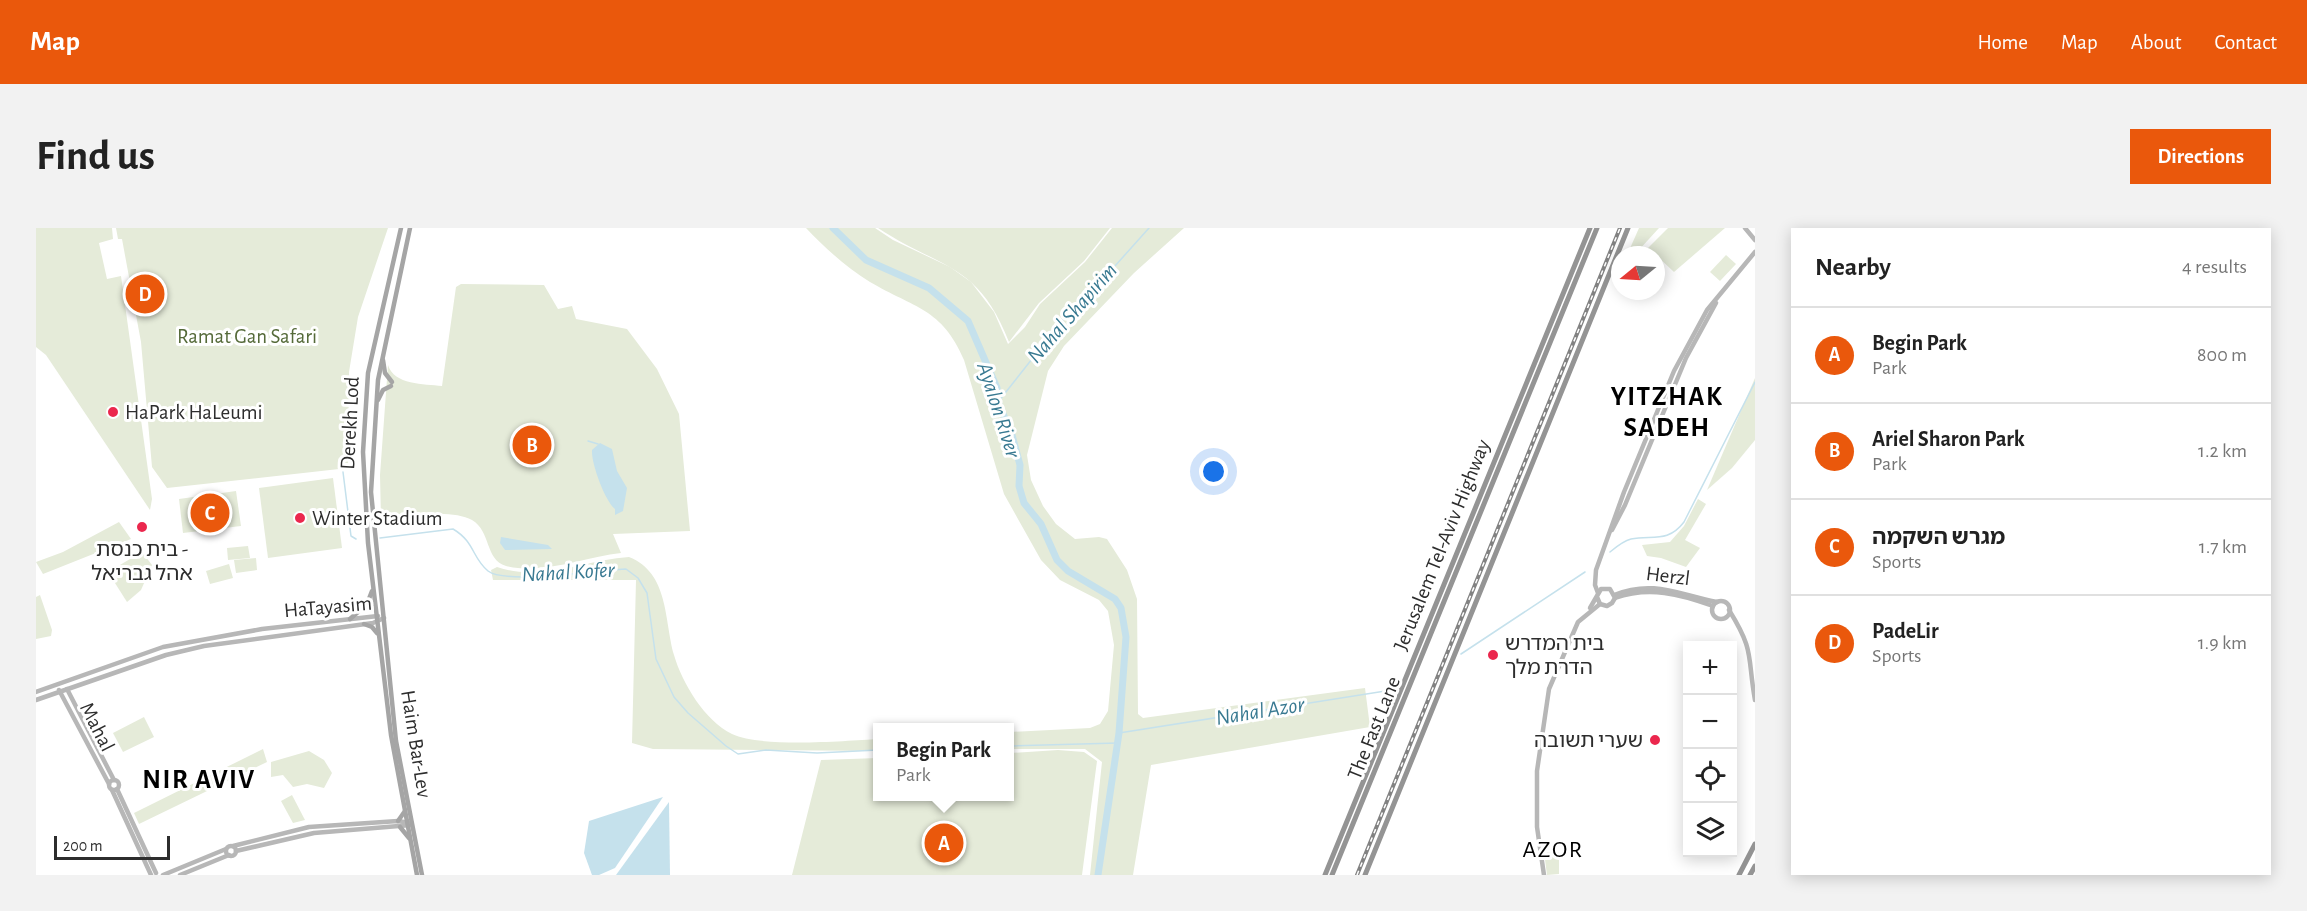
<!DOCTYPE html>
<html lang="en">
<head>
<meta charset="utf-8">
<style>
	body { margin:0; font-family:"Alegreya Sans","Noto Sans Hebrew",sans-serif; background:#f2f2f2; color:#222 }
	.controls { position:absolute; right:18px; bottom:18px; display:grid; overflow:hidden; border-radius:0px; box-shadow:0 3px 15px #0003 }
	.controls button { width:54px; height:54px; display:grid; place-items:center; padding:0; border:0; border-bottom:2px solid #e0e0e0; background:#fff; color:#222; font:30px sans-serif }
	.compass { position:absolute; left:1575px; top:18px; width:54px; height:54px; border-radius:50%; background:#fff; box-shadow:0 3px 15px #0003; rotate:252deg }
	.scale { position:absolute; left:18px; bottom:15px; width:116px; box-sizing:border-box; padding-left:6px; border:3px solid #2d2d2d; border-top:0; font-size:16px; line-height:21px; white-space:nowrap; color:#2d2d2d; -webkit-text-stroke:4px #fff; paint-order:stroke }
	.you { position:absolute; left:1178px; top:244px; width:21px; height:21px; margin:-15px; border:4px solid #fff; border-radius:50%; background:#1a73e8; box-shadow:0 0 0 9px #1a73e833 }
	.badge { display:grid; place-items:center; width:39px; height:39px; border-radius:50%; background:#ea580c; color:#fff; font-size:20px; font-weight:700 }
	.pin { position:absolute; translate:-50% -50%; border:3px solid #fff; box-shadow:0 2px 6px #0006 }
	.popup { position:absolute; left:837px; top:495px; width:141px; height:78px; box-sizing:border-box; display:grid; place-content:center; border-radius:0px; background:#fff; filter:drop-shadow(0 2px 4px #0005); font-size:20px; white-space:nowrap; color:#767676 }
	.popup b { font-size:22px; color:#222 }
	.popup::after { content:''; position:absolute; left:50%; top:100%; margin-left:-12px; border:12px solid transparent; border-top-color:#fff }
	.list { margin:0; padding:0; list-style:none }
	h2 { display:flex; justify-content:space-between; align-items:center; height:78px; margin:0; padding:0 24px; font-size:26px }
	h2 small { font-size:20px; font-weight:400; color:#767676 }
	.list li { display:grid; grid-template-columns:39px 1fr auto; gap:18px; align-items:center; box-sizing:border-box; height:96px; padding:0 24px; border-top:2px solid #e0e0e0 }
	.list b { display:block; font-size:22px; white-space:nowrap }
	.list p { margin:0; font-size:20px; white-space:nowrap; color:#767676 }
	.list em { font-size:20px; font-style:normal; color:#767676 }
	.icon { flex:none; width:33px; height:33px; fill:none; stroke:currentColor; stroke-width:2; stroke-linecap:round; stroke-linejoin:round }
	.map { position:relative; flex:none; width:1719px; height:647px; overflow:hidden; border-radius:0px }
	header { display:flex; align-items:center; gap:36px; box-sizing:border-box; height:84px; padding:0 30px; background:#ea580c; color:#fff }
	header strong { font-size:28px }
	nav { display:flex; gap:33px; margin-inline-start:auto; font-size:21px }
	.intro { display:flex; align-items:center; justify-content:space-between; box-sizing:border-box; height:144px; padding:0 36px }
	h1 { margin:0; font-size:42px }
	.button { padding:15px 27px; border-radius:0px; background:#ea580c; color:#fff; font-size:21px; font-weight:700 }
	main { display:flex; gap:36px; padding:0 36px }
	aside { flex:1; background:#fff; border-radius:0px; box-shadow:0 3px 15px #0003 }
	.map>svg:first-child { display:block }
</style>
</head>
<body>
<header>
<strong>Map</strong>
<nav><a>Home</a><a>Map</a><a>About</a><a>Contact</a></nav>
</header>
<div class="intro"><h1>Find us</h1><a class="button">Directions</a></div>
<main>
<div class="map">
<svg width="1719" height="647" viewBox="0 0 1719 647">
	<rect width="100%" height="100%" fill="#fff"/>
	<g fill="#e5ebd9">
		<polygon points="0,0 76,0 77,11 63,15 71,51 85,48 116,271 114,282 10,127 0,119"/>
		<polygon points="80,0 352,0 322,89 313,144 312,240 131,260 116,239 105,114 86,11 82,11"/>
		<path d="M770 0H839L857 12 914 39 935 54 958 84 972 116 989 99 1004 76 1049 34 1076 0H1148L1098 45 1028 118 1012 143 991 227 995 252 1007 278 1020 296 1039 311 1063 309 1071 311 1091 342 1101 371 1102 486 1107 490 1329 460 1334 499 1115 537 1097 647H1054L1066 534 1049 521H974V504L1054 500 1064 496 1072 483 1078 417 1072 383 1063 372 1024 352 1005 332 968 266 928 132C906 80 878 80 834 54 811 40 789 20 770 0Z"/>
		<path d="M842 0H1074L1048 33 1003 75 973 114C942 34 904 41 842 0Z"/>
		<polygon points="1603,0 1623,0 1602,23 1592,25"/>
		<polygon points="1632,0 1689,0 1638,44 1620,27 1610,22"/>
		<polygon points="1690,27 1700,36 1684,53 1674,44"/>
		<path d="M425 56 508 57 522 81 536 78 540 91 591 101 621 141 643 186 654 303 577 306 585 325C549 329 507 347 470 338 449 332 455 303 436 292 415 280 369 289 345 291L344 247 352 137C358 157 388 156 406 158L420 59Z"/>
		<polygon points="1719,150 1719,212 1696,240 1671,262"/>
		<polygon points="297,250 306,320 232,330 223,260"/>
		<polygon points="200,263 205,298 147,305 143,271"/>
		<polygon points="1662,271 1670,276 1649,312 1664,320 1650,339 1625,330 1611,328 1606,317 1634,314 1648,298"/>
		<polygon points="83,294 95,311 7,346 0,334 27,324"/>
		<polygon points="212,318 214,330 192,332 191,320"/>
		<polygon points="106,324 116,337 105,362 91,374 72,344"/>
		<path d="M593 329C633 345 628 391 638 427 646 455 669 493 696 506 726 520 808 513 842 511V523L617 521 596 515 600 352H457L455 342 461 339C505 354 549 332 593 329Z"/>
		<polygon points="220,330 221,342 200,345 198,332"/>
		<polygon points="193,336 197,350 174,356 170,343"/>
		<polygon points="4,367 16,402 15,408 0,411 0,369"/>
		<polygon points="108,489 118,509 87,524 77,505"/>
		<polygon points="227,521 231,534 103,596 98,585"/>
		<polygon points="1022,522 1048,524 1061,533 1046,647 756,647 785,532 842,530 842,568 974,568 974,525"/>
		<polygon points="273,523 288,532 296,545 288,560 271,556 257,559 247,547 235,549 235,534"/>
		<polygon points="256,567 269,592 257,595 245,573"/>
		<polygon points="1508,624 1523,624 1523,646 1511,647"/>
	</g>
	<g fill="#c5e1ec">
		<path d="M564 215 576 221 581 243 591 260 587 283 579 287V281C569 273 555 235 556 222Z"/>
		<polygon points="465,309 512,317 516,321 469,322 464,315"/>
		<polygon points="627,569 579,640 563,647 556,647 548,625 553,593"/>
		<polygon points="633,574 634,647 580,647"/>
	</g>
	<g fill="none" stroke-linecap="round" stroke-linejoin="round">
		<g stroke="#c5e1ec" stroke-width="1.5">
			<polyline points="962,174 1041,74 1070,48 1113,0"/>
			<polyline points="552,213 562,216"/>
			<polyline points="307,244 315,308 320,311"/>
			<path d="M344 310 417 301C439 314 436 330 452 343 470 357 565 342 590 341L602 350 611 365 620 431 638 469 652 485 690 518 702 526 730 522 781 525 842 522"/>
			<path d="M1574 324C1580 319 1587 313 1595 311 1617 307 1632 315 1648 294L1719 154"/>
			<polyline points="1425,426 1549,344"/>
			<polyline points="1083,505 1362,461"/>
			<polyline points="974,518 1082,515"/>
		</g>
		<polyline stroke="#c5e1ec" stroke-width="7" points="797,0 830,32 893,60 932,93 961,160 962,174 976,207 984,237 983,258 988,275 1005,296 1021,332 1032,343 1079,371 1085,380 1090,409 1083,505 1062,647"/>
		<g stroke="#b7b7b7" stroke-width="4.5">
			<polyline points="1709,0 1719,12"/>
			<polyline points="1576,302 1589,277 1650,130 1680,75"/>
			<polyline points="1562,365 1559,357 1560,342 1588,264 1638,143 1671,82 1719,24"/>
			<path d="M1578 367C1618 351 1643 367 1681 374"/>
			<path d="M1579 370C1613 358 1644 366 1677 378"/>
			<circle cx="1685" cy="382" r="9"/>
			<polyline points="1554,380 1565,361 1574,361 1579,370 1576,375 1571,378 1564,376 1561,369"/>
			<path d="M1693 382C1719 424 1711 427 1719 472"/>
			<polyline points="31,461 78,552"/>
			<polyline points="23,462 73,556"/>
			<polyline points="0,464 127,419 226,401 342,388"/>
			<polyline points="0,472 130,427 168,418 337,395 348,390"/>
			<circle cx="78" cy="557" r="5"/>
			<polyline points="81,561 120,645"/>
			<polyline points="76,562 115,647"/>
			<circle cx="195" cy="623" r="5"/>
			<polyline points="197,618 273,599 362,593 374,595"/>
			<polyline points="200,623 278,605 375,597"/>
			<polyline points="127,647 190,621"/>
			<polyline points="144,647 193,627"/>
			<polyline points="1508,647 1501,599 1501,543 1513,461 1542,394 1564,376"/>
		</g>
		<g stroke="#a5a5a5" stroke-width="4.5">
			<polyline points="365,0 332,145 327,224 332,315 355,507 381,647"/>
			<polyline points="374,0 342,152 335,264 360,513 386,647"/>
			<polyline points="347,132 349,145 356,154"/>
			<polyline points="342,172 347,162 355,158"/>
			<polyline points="314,391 331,376 336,363"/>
			<polyline points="328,396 336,399 341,405"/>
			<polyline points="362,593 369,583"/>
			<polyline points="364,599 373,610"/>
		</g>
		<g stroke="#949494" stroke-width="5">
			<polyline points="1289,647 1554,0"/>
			<polyline points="1296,647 1561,0"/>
			<polyline points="1329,647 1592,0"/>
			<polyline points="1703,647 1719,616"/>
			<polyline points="1714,647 1719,638"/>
		</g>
		<defs>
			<polyline id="rail" points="1321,647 1584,0"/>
		</defs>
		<use href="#rail" stroke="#828282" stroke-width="4"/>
		<use href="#rail" stroke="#fff" stroke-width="1.5" stroke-dasharray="4.5" stroke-linecap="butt"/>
	</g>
	<g fill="#eb274d" stroke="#fff" stroke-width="2">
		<circle cx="77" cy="184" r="6"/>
		<circle cx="264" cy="290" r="6"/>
		<circle cx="106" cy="299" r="6"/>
		<circle cx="1457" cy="427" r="6"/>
		<circle cx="1619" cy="512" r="6"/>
	</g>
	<g text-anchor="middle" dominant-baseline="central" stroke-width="6" stroke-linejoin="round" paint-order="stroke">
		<g font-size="21" fill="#556a39" stroke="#fff">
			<text x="211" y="108">Ramat Gan Safari</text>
		</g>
		<g font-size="21" fill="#2d2d2d" stroke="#fff" text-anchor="start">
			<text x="89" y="184">HaPark HaLeumi</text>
			<text x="276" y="290">Winter Stadium</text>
			<text x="106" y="321" text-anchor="middle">בית כנסת -<tspan x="106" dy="24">אהל גבריאל</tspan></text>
			<text x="1469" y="415">בית המדרש<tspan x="1469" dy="24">הדרת מלך</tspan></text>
			<text x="1607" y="512" text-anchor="end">שערי תשובה</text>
		</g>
		<g font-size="21" fill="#2d2d2d" stroke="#fff">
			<text transform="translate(314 195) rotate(-87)">Derekh Lod</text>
			<text transform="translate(1406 317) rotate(-68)">Jerusalem Tel-Aviv Highway</text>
			<text transform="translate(1632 348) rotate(7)">Herzl</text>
			<text transform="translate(292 379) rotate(-5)">HaTayasim</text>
			<text transform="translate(61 499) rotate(63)">Mahal</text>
			<text transform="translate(1338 500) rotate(-68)">The Fast Lane</text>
			<text transform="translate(380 516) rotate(81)">Haim Bar-Lev</text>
		</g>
		<g font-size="22" font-style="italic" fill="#387991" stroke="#fff">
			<text transform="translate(1036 85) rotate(-49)">Nahal Shapirim</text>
			<text transform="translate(963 182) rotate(72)">Ayalon River</text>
			<text transform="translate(532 344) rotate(-3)">Nahal Kofer</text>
			<text transform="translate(1224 483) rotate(-9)">Nahal Azor</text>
		</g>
		<g font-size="24" letter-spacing="1.5" fill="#000" stroke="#fff">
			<text x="1517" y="622">AZOR</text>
		</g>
		<g font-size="27" font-weight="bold" letter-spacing="1.5" fill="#000" stroke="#fff">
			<text x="1631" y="168">YITZHAK<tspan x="1631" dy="31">SADEH</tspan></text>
			<text x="163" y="551">NIR AVIV</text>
		</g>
	</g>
</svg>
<div class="controls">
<button>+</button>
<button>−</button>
<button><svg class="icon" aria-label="locate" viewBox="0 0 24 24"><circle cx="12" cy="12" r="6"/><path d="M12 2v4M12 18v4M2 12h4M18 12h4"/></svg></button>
<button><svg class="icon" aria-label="layers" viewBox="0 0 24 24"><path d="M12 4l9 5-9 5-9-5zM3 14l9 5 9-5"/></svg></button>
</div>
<svg class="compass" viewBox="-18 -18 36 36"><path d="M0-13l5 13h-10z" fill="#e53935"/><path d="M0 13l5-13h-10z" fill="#767676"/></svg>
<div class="scale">200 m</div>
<div class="you"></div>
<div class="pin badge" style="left:908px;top:615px">A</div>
<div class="popup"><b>Begin Park</b>Park</div>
<div class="pin badge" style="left:496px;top:217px">B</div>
<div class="pin badge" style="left:174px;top:285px">C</div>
<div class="pin badge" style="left:109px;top:66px">D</div>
</div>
<aside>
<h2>Nearby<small>4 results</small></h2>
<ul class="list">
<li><span class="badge">A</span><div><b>Begin Park</b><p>Park</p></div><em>800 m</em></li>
<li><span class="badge">B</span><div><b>Ariel Sharon Park</b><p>Park</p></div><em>1.2 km</em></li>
<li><span class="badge">C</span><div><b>מגרש השקמה</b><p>Sports</p></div><em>1.7 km</em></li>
<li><span class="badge">D</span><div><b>PadeLir</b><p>Sports</p></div><em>1.9 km</em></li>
</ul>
</aside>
</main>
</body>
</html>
